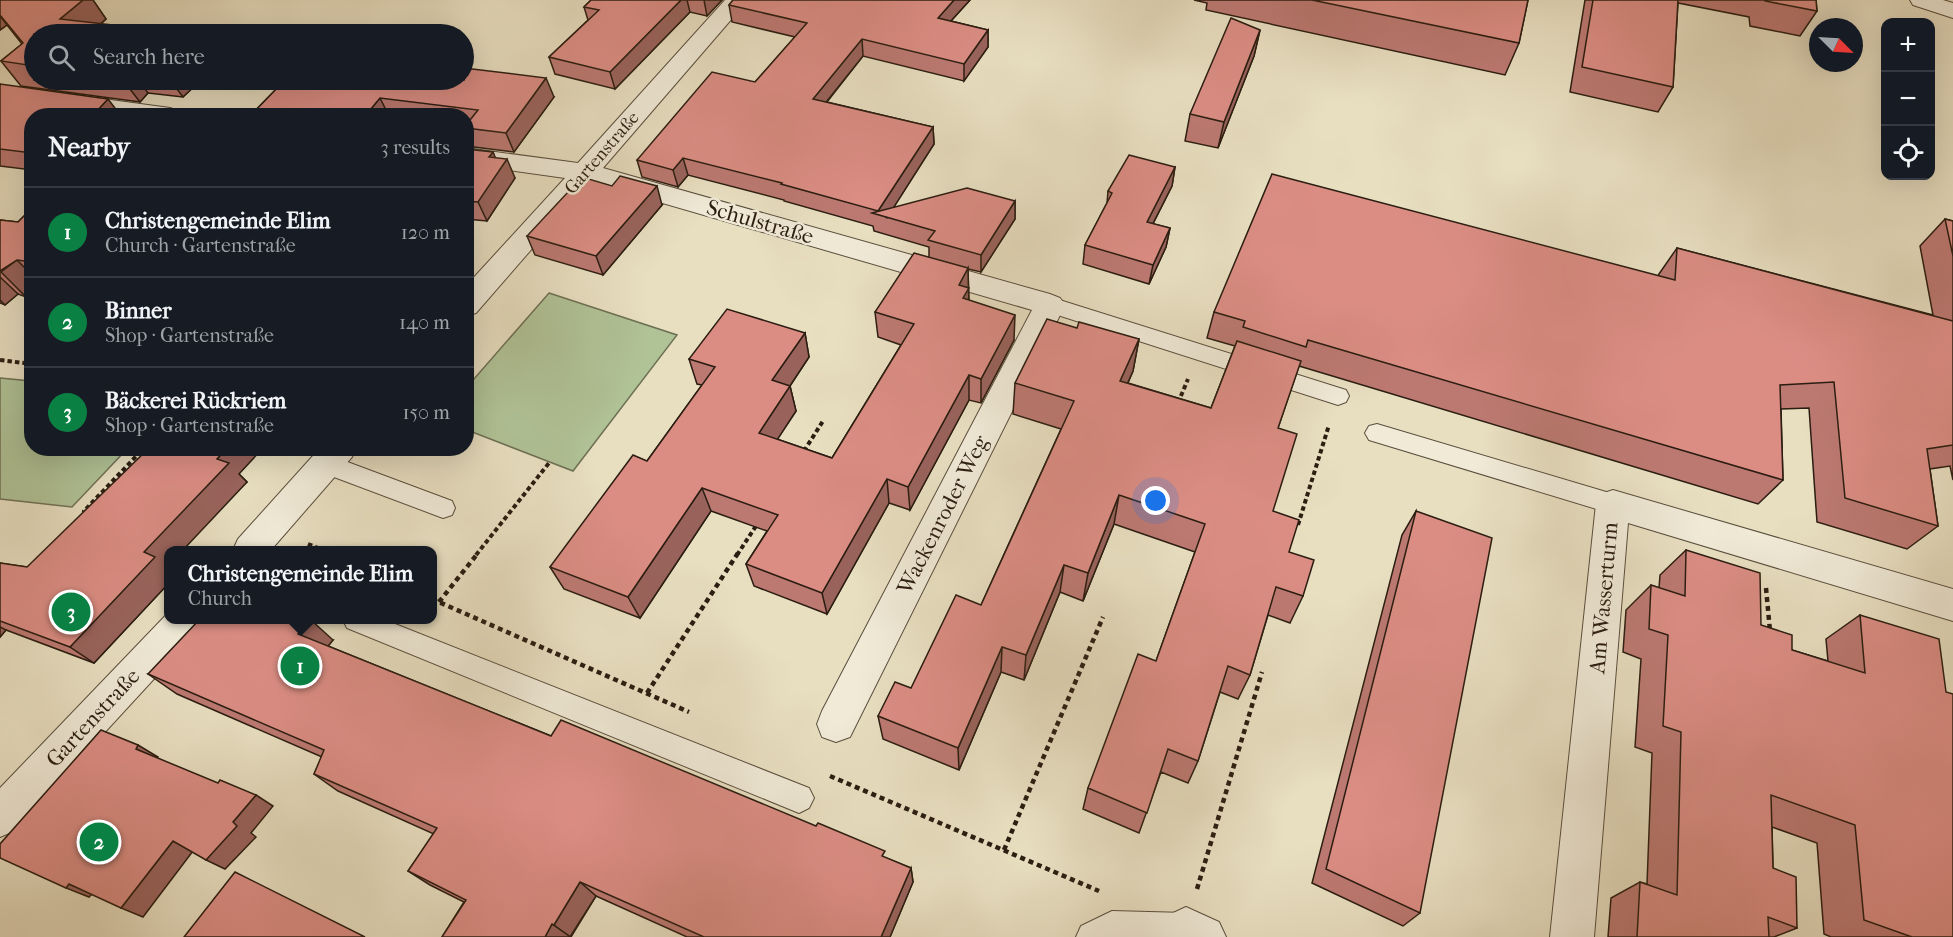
<!DOCTYPE html>
<html lang="en">
<head>
<meta charset="utf-8">
<style>
	body { margin:0; font-family:"IM FELL French Canon",serif; background:#242831; color:#f1f3f6 }
	.controls { position:absolute; right:18px; top:18px; display:grid; overflow:hidden; border-radius:12px; box-shadow:0 6px 24px #0002 }
	.controls button { width:54px; height:54px; display:grid; place-items:center; padding:0; border:0; border-bottom:2px solid #363941; background:#171b24; color:#f1f3f6; font:30px sans-serif }
	.compass { position:absolute; left:1809px; top:18px; width:54px; height:54px; border-radius:50%; background:#171b24; box-shadow:0 6px 24px #0002; rotate:114deg }
	.you { position:absolute; left:1156px; top:501px; width:21px; height:21px; margin:-15px; border:4px solid #fff; border-radius:50%; background:#1a73e8; box-shadow:0 0 0 9px #1a73e833 }
	.badge { display:grid; place-items:center; width:39px; height:39px; border-radius:50%; background:#0b8043; color:#fff; font-size:20px; font-weight:700 }
	.pin { position:absolute; translate:-50% -50%; border:3px solid #fff; box-shadow:0 2px 6px #0006 }
	.popup { position:absolute; left:164px; top:546px; width:273px; height:78px; box-sizing:border-box; display:grid; place-content:center; border-radius:12px; background:#171b24; filter:drop-shadow(0 2px 4px #0005); font-size:20px; white-space:nowrap; color:#9ea1a6 }
	.popup b { font-size:22px; color:#f1f3f6 }
	.popup::after { content:''; position:absolute; left:50%; top:100%; margin-left:-12px; border:12px solid transparent; border-top-color:#171b24 }
	.list { margin:0; padding:0; list-style:none }
	h2 { display:flex; justify-content:space-between; align-items:center; height:78px; margin:0; padding:0 24px; font-size:26px }
	h2 small { font-size:20px; font-weight:400; color:#9ea1a6 }
	.list li { display:grid; grid-template-columns:39px 1fr auto; gap:18px; align-items:center; box-sizing:border-box; height:90px; padding:0 24px; border-top:2px solid #363941 }
	.list b { display:block; font-size:22px; white-space:nowrap }
	.list p { margin:0; font-size:20px; white-space:nowrap; color:#9ea1a6 }
	.list em { font-size:20px; font-style:normal; color:#9ea1a6 }
	.icon { flex:none; width:33px; height:33px; fill:none; stroke:currentColor; stroke-width:2; stroke-linecap:round; stroke-linejoin:round }
	.map { position:relative; flex:none; width:1953px; height:937px; overflow:hidden }
	.search { position:absolute; background:#171b24; box-shadow:0 6px 24px #0002; left:24px; top:24px; width:450px; height:66px; display:flex; align-items:center; gap:15px; box-sizing:border-box; padding:0 21px; border-radius:33px; color:#9ea1a6; font-size:22px }
	.panel { position:absolute; background:#171b24; box-shadow:0 6px 24px #0002; left:24px; top:108px; width:450px; height:348px; border-radius:24px }
	.map>svg:first-child { display:block }
</style>
</head>
<body>
<div class="map">
<svg width="1953" height="937" viewBox="0 0 1953 937">
	<rect width="100%" height="100%" fill="#e8dfc1"/>
	<filter id="stains"><feTurbulence type="fractalNoise" baseFrequency=".00333" numOctaves="4"/><feColorMatrix values="0 0 0 0 .2 0 0 0 0 .09 0 0 0 0 .02 0 0 0 .5 -.17"/></filter>
	<radialGradient id="worn" r=".72"><stop offset=".6" stop-color="#630" stop-opacity="0"/><stop offset="1" stop-color="#630" stop-opacity=".3"/></radialGradient>
	<g fill="#b0c397" stroke="#6e7054" stroke-width="1.5">
		<polygon points="549,293 677,335 573,471 467,430 467,387"/>
		<polygon points="0,378 31,381 32,448 127,449 72,507 0,499"/>
	</g>
	<g fill="none" stroke-linecap="round" stroke-linejoin="round">
		<defs>
			<g id="lane">
				<polygon points="1050,297 1346,390 1349,396 1346,402 1338,405 1042,310 1039,305 1042,300"/>
				<polygon points="1377,424 1613,494 1622,497 1625,504 1622,511 1613,514 1369,440 1365,433 1369,426"/>
				<polygon points="326,454 452,501 455,508 452,515 443,518 318,471 314,464 318,457"/>
				<polygon points="343,620 385,620 809,788 814,798 809,808 799,813 347,628"/>
				<polygon points="1112,911 1186,913 1197,918 1202,929 1198,937 1076,937 1081,926"/>
			</g>
			<g id="street">
				<polygon points="725,0 748,0 603,168 1050,294 1060,298 1065,305 850,737 836,742 822,737 817,724 822,711 1032,310 590,182 476,313 466,316 466,286 565,178 466,164 466,148 578,163"/>
				<polygon points="1910,0 1943,0 1953,3 1953,18 1913,5"/>
				<polygon points="0,85 170,108 179,111 182,116 113,116 0,99"/>
				<polygon points="320,448 356,448 352,457 271,550 233,550 238,539"/>
				<polygon points="1613,490 1953,589 1953,621 1628,523 1594,937 1550,937 1596,504 1601,494"/>
				<polygon points="168,613 168,620 203,620 198,631 14,831 0,837 0,788"/>
				<polygon points="1186,907 1219,922 1226,937 1168,937 1164,929 1171,914"/>
			</g>
		</defs>
		<use href="#lane" stroke="#5a4e3d" stroke-width="2"/>
		<use href="#street" stroke="#5a4e3d" stroke-width="2"/>
		<g stroke="#2b1d11" stroke-width="4" stroke-dasharray="4.5 3" stroke-linecap="butt">
			<polyline points="0,360 32,364"/>
			<polyline points="1178,403 1188,379"/>
			<polyline points="804,451 823,421"/>
			<polyline points="88,513 84,511 144,448"/>
			<polyline points="1298,525 1329,425"/>
			<polyline points="308,544 323,550"/>
			<polyline points="476,555 549,463"/>
			<polyline points="737,555 758,523"/>
		</g>
		<g stroke="#2b1d11" stroke-width="4.5" stroke-dasharray="5 4" stroke-linecap="butt">
			<polyline points="1766,588 1770,631"/>
			<polyline points="432,599 689,712"/>
			<polyline points="439,602 478,553"/>
			<polyline points="647,693 738,553"/>
			<polyline points="830,776 1099,891"/>
			<polyline points="1004,850 1103,617"/>
			<polyline points="1197,889 1262,672"/>
		</g>
		<use href="#lane" fill="#f0ead7" fill-rule="evenodd"/>
		<use href="#street" fill="#f0ead7" fill-rule="evenodd"/>
	</g>
	<g fill="#bc7972" stroke="#2b1d11" stroke-width="1.5">
		<polygon points="0,0 93,0 106,19 101,24 34,34 34,80 201,80 183,97 148,93 140,102 21,86 1,61 22,44 7,25 0,30"/>
		<polygon points="591,0 722,0 707,16 690,12 615,89 555,74 549,57 588,20 584,7"/>
		<polygon points="733,0 970,0 951,21 988,30 988,47 964,81 863,56 827,102 933,127 934,144 893,208 1015,201 1015,219 981,272 968,269 969,300 1014,340 981,403 969,400 910,510 889,503 827,614 754,586 746,564 767,531 711,511 640,618 564,589 550,567 647,461 702,385 697,384 689,359 805,333 809,357 790,386 796,411 777,439 832,458 901,345 878,337 875,312 929,257 929,247 874,231 873,226 784,201 784,200 688,175 678,187 642,177 637,160 755,82 795,37 732,22 729,5"/>
		<polygon points="1194,0 1528,0 1519,43 1505,75 1206,10 1207,3"/>
		<polygon points="1585,0 1816,0 1817,11 1800,36 1750,26 1749,17 1678,3 1673,87 1658,112 1570,92"/>
		<polygon points="1260,30 1254,56 1218,148 1185,141 1190,114"/>
		<polygon points="285,80 554,97 514,152 474,147 466,131 466,116 250,116"/>
		<polygon points="0,84 32,116 32,170 0,166"/>
		<polygon points="466,149 493,152 495,158 515,178 487,221 466,219"/>
		<polygon points="1175,167 1172,186 1153,224 1170,228 1166,247 1149,284 1083,264 1085,245 1107,203 1108,191"/>
		<polygon points="662,205 603,275 535,255 527,236"/>
		<polygon points="32,208 32,292 26,297 18,294 5,305 0,303 0,220 18,222"/>
		<polygon points="1945,219 1953,221 1953,480 1950,466 1930,469 1938,526 1907,549 1817,522 1809,408 1781,409 1783,480 1758,504 1299,366 1278,428 1273,511 1289,552 1303,596 1290,623 1268,615 1250,675 1238,699 1220,692 1198,761 1188,783 1161,772 1139,833 1083,809 1088,788 1156,661 1195,552 1114,524 1083,601 1060,592 1024,680 1001,672 959,770 883,739 878,716 911,688 981,605 1061,429 1013,414 1015,383 1077,328 1139,339 1133,371 1128,383 1211,408 1235,346 1207,338 1214,312 1658,276 1659,274 1677,248 1933,315 1920,246"/>
		<polygon points="239,474 247,482 168,550 168,584 94,663 6,630 0,637 0,563 27,567"/>
		<polygon points="1416,511 1420,913 1403,926 1312,883 1402,535"/>
		<polygon points="1686,550 1761,625 1792,650 1828,661 1826,639 1860,615 1953,937 1831,937 1824,934 1817,843 1772,827 1773,868 1797,928 1774,937 1608,937 1611,898 1640,882 1647,884 1652,753 1635,747 1641,659 1623,652 1626,610 1651,585 1659,588 1660,575"/>
		<polygon points="333,640 328,646 551,736 886,858 911,868 913,882 890,937 687,937 596,896 571,937 442,937 464,902 430,885 408,871 434,834 338,791 314,774 322,757 177,694 148,674"/>
	</g>
	<g fill="#99635c" stroke="#2b1d11" stroke-width="1.5">
		<polygon points="83,0 93,0 106,19 88,34 60,19"/>
		<polygon points="681,0 687,0 690,12 615,89 610,72"/>
		<polygon points="704,0 722,0 707,16"/>
		<polygon points="954,0 970,0 938,35 938,18"/>
		<polygon points="0,16 7,25 0,30"/>
		<polygon points="988,30 988,47 964,81 964,64"/>
		<polygon points="1260,30 1254,56 1218,148 1224,122"/>
		<polygon points="862,39 863,56 815,116 813,99"/>
		<polygon points="546,78 554,97 514,152 506,133"/>
		<polygon points="123,80 138,80 148,93 140,102"/>
		<polygon points="170,80 201,80 183,97"/>
		<polygon points="380,98 389,116 365,116"/>
		<polygon points="108,99 121,116 92,116"/>
		<polygon points="933,127 934,144 887,218 878,211"/>
		<polygon points="493,152 500,169 507,159 515,178 487,221 478,202 489,157"/>
		<polygon points="683,158 688,175 678,187 673,170"/>
		<polygon points="1175,167 1172,186 1144,241 1147,222"/>
		<polygon points="657,186 662,205 603,275 596,256"/>
		<polygon points="1015,201 1015,219 981,272 981,255"/>
		<polygon points="1170,228 1166,247 1149,284 1153,265"/>
		<polygon points="17,260 32,275 32,292 26,297 1,272"/>
		<polygon points="968,268 969,313 963,323 959,285"/>
		<polygon points="0,277 18,294 5,305 0,300"/>
		<polygon points="1015,315 1014,340 981,403 981,379"/>
		<polygon points="805,333 809,357 778,404 772,380"/>
		<polygon points="1139,339 1133,371 1115,411 1120,381"/>
		<polygon points="969,375 969,400 910,510 908,487"/>
		<polygon points="790,386 796,411 766,457 759,433"/>
		<polygon points="227,448 263,448 239,474 247,482 183,550 168,550 168,584 94,663 70,647 217,459"/>
		<polygon points="887,479 889,503 827,614 822,593"/>
		<polygon points="702,488 711,511 640,618 628,597"/>
		<polygon points="1119,495 1114,524 1083,601 1088,573"/>
		<polygon points="1064,565 1060,592 1024,680 1026,655"/>
		<polygon points="311,620 333,640 321,655 298,634"/>
		<polygon points="0,627 6,630 0,637"/>
		<polygon points="1002,647 1001,672 959,770 958,748"/>
		<polygon points="138,745 158,757 156,760 136,749"/>
		<polygon points="256,795 273,806 251,833 256,837 225,869 206,860 233,822"/>
		<polygon points="173,841 193,851 143,917 121,908"/>
		<polygon points="911,868 913,882 890,937 881,937"/>
		<polygon points="580,882 596,896 570,937 554,925"/>
		<polygon points="69,884 92,894 89,897 66,888"/>
		<polygon points="552,924 569,936 569,937 545,937"/>
	</g>
	<g fill="#db8d84" stroke="#2b1d11" stroke-width="1.5">
		<polygon points="0,0 83,0 60,19 192,34 34,34 34,66 1,61 23,43 0,15"/>
		<polygon points="591,0 681,0 610,72 549,57 599,10 584,7"/>
		<polygon points="733,0 954,0 938,18 988,30 964,64 862,39 813,99 933,127 878,211 781,184 782,183 683,158 673,170 637,160 712,72 755,82 807,23 729,5"/>
		<polygon points="1312,0 1528,0 1519,43"/>
		<polygon points="1593,0 1678,0 1673,87 1582,67"/>
		<polygon points="1765,0 1816,0 1817,11 1765,1"/>
		<polygon points="1231,18 1260,30 1224,122 1190,114"/>
		<polygon points="464,68 546,78 506,133 466,128 466,125 478,110 380,98 365,116 250,116 285,80 464,80"/>
		<polygon points="0,84 108,99 92,116 32,116 32,153 0,149"/>
		<polygon points="466,149 493,152 489,157 507,159 478,202 466,201"/>
		<polygon points="1129,155 1175,167 1147,222 1170,228 1153,265 1085,245 1112,193 1108,191"/>
		<polygon points="1272,174 1675,280 1677,248 1953,321 1953,445 1927,449 1938,526 1845,498 1834,382 1780,385 1783,480 1308,340 1306,347 1243,327 1245,321 1214,312"/>
		<polygon points="620,176 657,186 596,256 527,236 582,177 612,186"/>
		<polygon points="967,188 1015,201 981,255 928,240 935,231 872,213"/>
		<polygon points="32,208 32,262 17,260 0,271 0,220 18,222"/>
		<polygon points="1945,219 1953,221 1953,256"/>
		<polygon points="914,253 968,268 959,285 969,288 963,298 1015,315 981,379 969,375 908,487 887,479 822,593 746,564 778,515 702,488 628,597 550,567 633,455 647,461 715,367 689,359 727,309 805,333 772,380 790,386 759,433 832,458 914,324 875,312"/>
		<polygon points="1047,319 1077,328 1079,322 1139,339 1120,381 1211,408 1237,341 1301,361 1278,428 1297,434 1273,511 1299,520 1289,552 1314,560 1303,596 1276,587 1250,675 1228,666 1198,761 1168,749 1147,813 1088,788 1138,654 1156,661 1205,524 1119,495 1088,573 1064,565 1026,655 1002,647 958,748 878,716 895,682 911,688 956,595 981,605 1074,401 1015,383"/>
		<polygon points="149,448 227,448 217,459 229,463 144,552 155,557 70,647 0,621 0,563 27,567"/>
		<polygon points="1416,511 1492,538 1420,913 1326,869"/>
		<polygon points="1686,550 1760,573 1761,625 1792,635 1792,650 1865,673 1860,615 1939,639 1946,692 1953,694 1953,937 1912,937 1864,920 1855,825 1771,795 1773,868 1796,877 1797,928 1768,917 1769,937 1637,937 1640,882 1677,895 1681,732 1663,726 1668,635 1649,629 1651,585 1685,596"/>
		<polygon points="199,620 311,620 298,634 551,736 561,720 816,826 818,823 885,851 882,856 911,868 881,937 704,937 580,882 554,925 552,924 545,937 442,937 466,900 408,871 437,828 314,774 324,750 148,674"/>
		<polygon points="101,730 138,745 136,749 218,783 220,780 256,795 233,822 237,826 206,860 173,841 121,908 69,884 66,888 0,858 0,844"/>
		<polygon points="235,872 365,937 184,937"/>
	</g>
	<g text-anchor="middle" dominant-baseline="central" stroke-width="5" stroke-linejoin="round" paint-order="stroke">
		<g font-size="18" fill="#2b1d11" stroke="#f0ead7">
			<text transform="translate(602 153) rotate(-49)">Gartenstraße</text>
		</g>
		<g font-size="22" fill="#2b1d11" stroke="#f0ead7">
			<text transform="translate(760 222) rotate(16)">Schulstraße</text>
			<text transform="translate(943 515) rotate(-63)">Wackenroder Weg</text>
			<text transform="translate(1604 598) rotate(-85)">Am Wasserturm</text>
			<text transform="translate(93 718) rotate(-47)">Gartenstraße</text>
		</g>
	</g>
	<rect width="100%" height="100%" filter="url(#stains)"/>
	<rect width="100%" height="100%" fill="url(#worn)"/>
</svg>
<div class="controls">
<button>+</button>
<button>−</button>
<button><svg class="icon" aria-label="locate" viewBox="0 0 24 24"><circle cx="12" cy="12" r="6"/><path d="M12 2v4M12 18v4M2 12h4M18 12h4"/></svg></button>
</div>
<svg class="compass" viewBox="-18 -18 36 36"><path d="M0-13l5 13h-10z" fill="#e53935"/><path d="M0 13l5-13h-10z" fill="#9ea1a6"/></svg>
<div class="you"></div>
<div class="pin badge" style="left:300px;top:666px">1</div>
<div class="popup"><b>Christengemeinde Elim</b>Church</div>
<div class="pin badge" style="left:99px;top:842px">2</div>
<div class="pin badge" style="left:71px;top:612px">3</div>
<div class="search"><svg class="icon" aria-label="search" viewBox="0 0 24 24"><circle cx="10" cy="10" r="6"/><path d="M15 15l6 6"/></svg>Search here</div>
<section class="panel">
<h2>Nearby<small>3 results</small></h2>
<ul class="list">
<li><span class="badge">1</span><div><b>Christengemeinde Elim</b><p>Church · Gartenstraße</p></div><em>120 m</em></li>
<li><span class="badge">2</span><div><b>Binner</b><p>Shop · Gartenstraße</p></div><em>140 m</em></li>
<li><span class="badge">3</span><div><b>Bäckerei Rückriem</b><p>Shop · Gartenstraße</p></div><em>150 m</em></li>
</ul>
</section>
</div>
</body>
</html>
